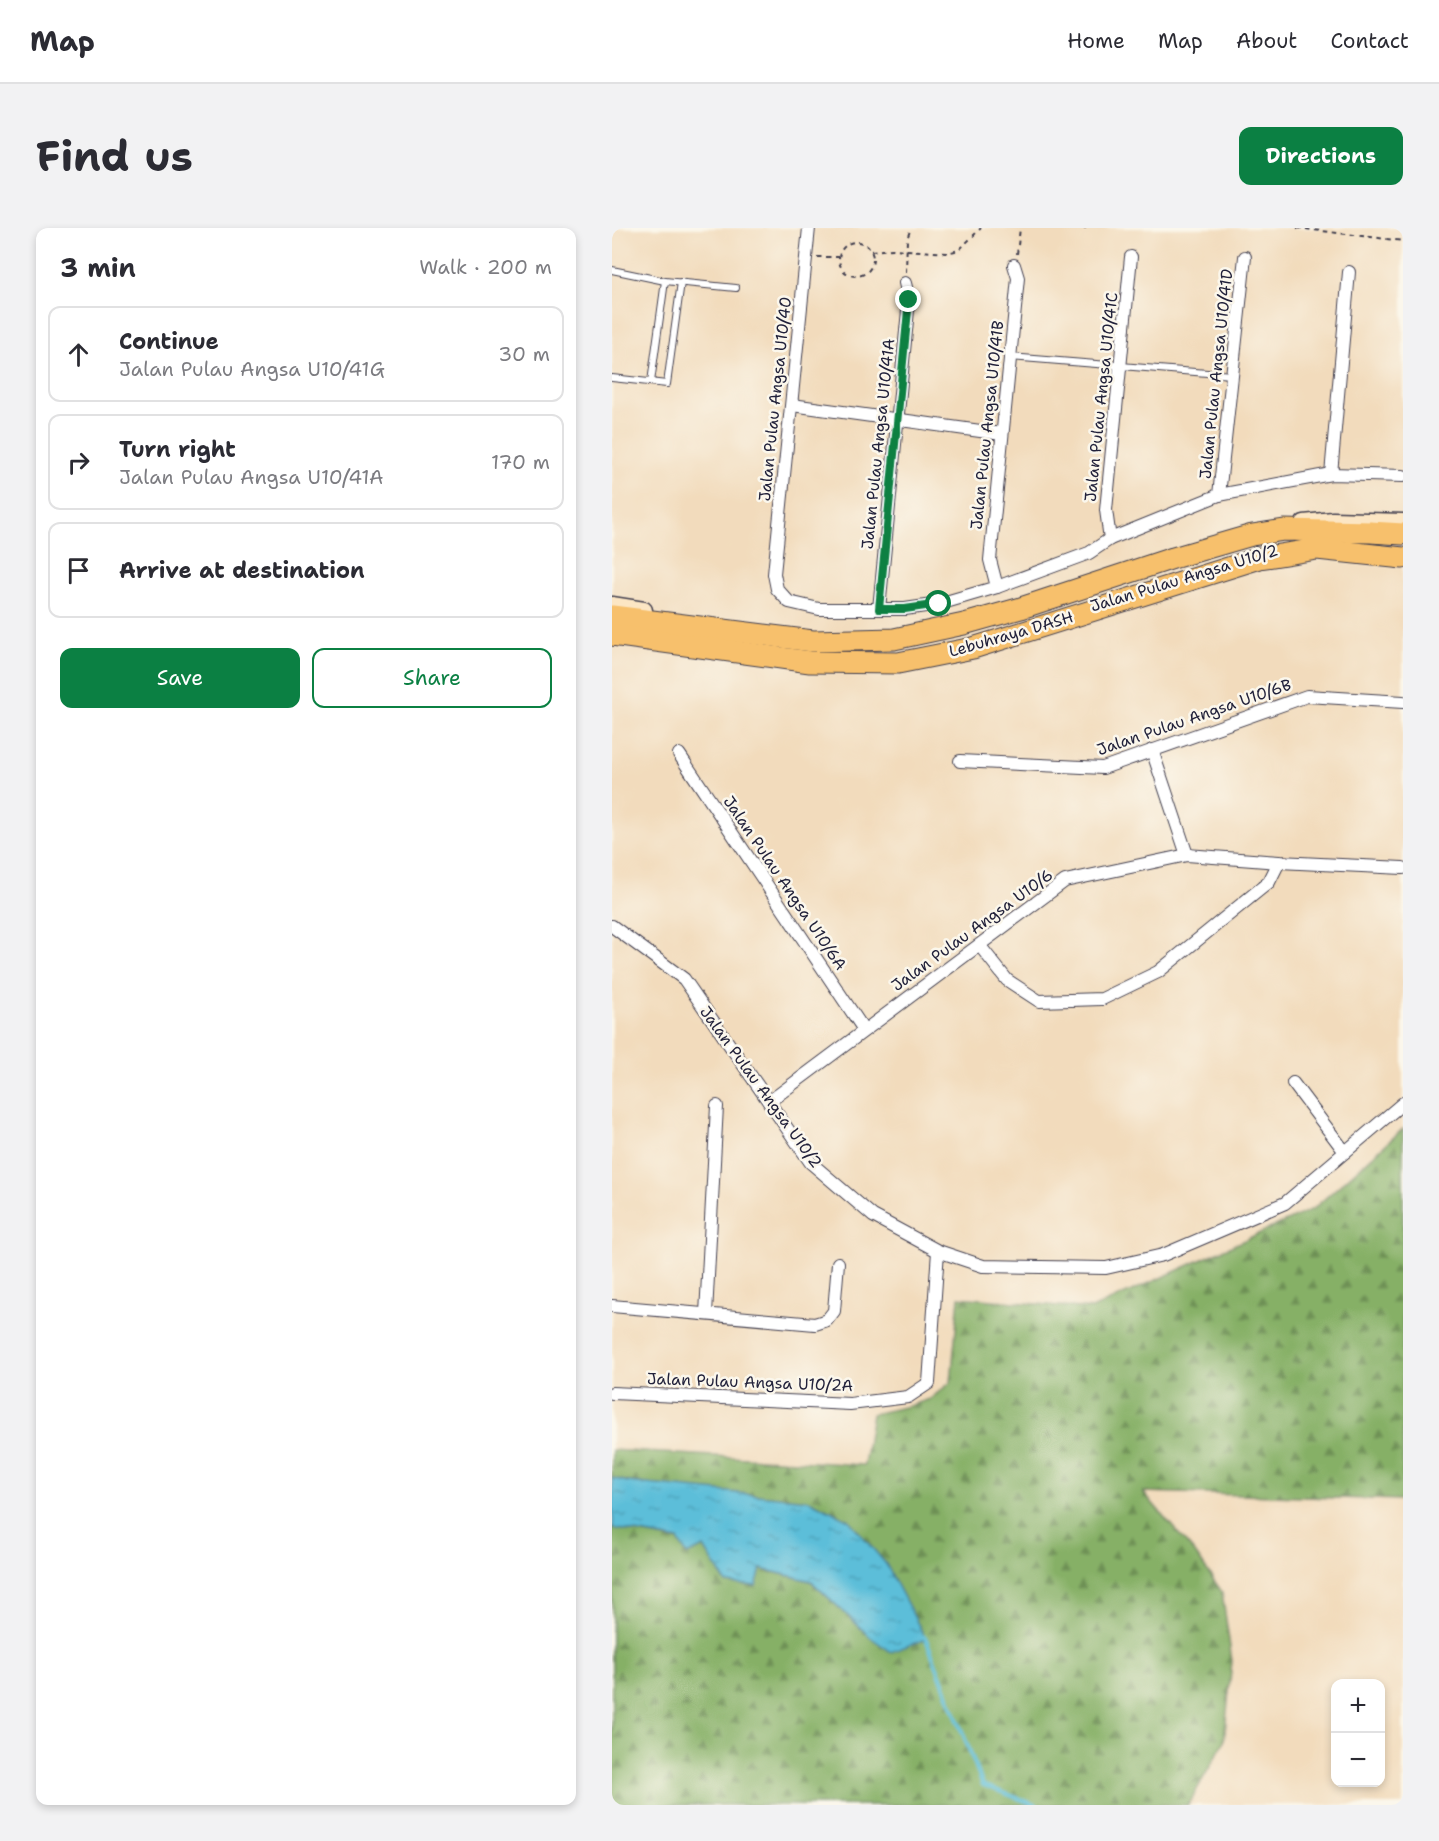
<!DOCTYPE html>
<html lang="en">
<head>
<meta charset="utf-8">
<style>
	body { margin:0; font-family:"Shantell Sans",sans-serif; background:#f2f2f3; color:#2b2b33 }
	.controls { position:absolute; right:18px; bottom:18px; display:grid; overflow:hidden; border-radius:12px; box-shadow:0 3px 9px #0003 }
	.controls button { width:54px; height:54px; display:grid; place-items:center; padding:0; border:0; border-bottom:2px solid #e1e1e2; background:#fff; color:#2b2b33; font:30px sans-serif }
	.stop { position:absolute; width:18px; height:18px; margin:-14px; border:4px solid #0b8043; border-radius:50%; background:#fff }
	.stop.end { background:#0b8043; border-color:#fff; box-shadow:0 2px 6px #0008 }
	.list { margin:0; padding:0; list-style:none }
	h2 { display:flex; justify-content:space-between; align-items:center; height:78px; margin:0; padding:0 24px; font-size:26px }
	h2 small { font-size:20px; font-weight:400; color:#7c7c81 }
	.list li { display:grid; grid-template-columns:39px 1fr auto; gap:18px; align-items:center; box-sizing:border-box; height:96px; margin:0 12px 12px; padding:0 12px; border:2px solid #e1e1e2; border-radius:12px }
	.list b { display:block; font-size:22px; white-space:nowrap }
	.list p { margin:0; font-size:20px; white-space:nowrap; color:#7c7c81 }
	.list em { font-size:20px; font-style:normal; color:#7c7c81 }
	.actions { display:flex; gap:12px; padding:18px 24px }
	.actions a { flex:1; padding:14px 0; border:2px solid #0b8043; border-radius:12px; text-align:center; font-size:21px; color:#0b8043 }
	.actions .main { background:#0b8043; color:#fff }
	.icon { flex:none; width:33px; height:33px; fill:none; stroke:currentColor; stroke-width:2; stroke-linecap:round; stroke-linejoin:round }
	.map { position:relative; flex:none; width:791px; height:1577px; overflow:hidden; border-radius:12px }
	header { display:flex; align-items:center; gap:36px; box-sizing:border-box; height:84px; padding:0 30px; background:#fff; border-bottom:2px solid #e1e1e2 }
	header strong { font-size:28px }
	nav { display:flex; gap:33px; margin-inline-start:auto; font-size:21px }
	.intro { display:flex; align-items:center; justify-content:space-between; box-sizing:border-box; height:144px; padding:0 36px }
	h1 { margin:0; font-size:42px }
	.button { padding:15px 27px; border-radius:12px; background:#0b8043; color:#fff; font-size:21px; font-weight:700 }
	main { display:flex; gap:36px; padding:0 36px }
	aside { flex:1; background:#fff; border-radius:12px; box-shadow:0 3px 9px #0003 }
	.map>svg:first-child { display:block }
</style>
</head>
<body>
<header>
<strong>Map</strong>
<nav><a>Home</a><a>Map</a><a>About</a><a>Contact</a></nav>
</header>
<div class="intro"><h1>Find us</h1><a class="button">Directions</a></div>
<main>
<aside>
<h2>3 min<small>Walk · 200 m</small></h2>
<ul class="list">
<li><svg class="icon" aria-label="ahead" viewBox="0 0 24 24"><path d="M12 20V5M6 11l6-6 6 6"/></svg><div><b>Continue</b><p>Jalan Pulau Angsa U10/41G</p></div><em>30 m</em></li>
<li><svg class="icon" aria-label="right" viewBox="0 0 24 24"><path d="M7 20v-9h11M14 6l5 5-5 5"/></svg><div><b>Turn right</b><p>Jalan Pulau Angsa U10/41A</p></div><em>170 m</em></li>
<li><svg class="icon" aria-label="arrive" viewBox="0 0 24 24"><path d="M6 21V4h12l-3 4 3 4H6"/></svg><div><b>Arrive at destination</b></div></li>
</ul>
<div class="actions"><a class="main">Save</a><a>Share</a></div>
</aside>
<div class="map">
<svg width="791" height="1577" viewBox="0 0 791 1577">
	<defs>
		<pattern id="forest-firs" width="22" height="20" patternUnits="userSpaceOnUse" patternTransform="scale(1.5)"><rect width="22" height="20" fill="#86b066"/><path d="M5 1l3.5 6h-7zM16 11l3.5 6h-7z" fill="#6d8f55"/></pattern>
		<pattern id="water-ripples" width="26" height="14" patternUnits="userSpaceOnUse" patternTransform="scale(1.5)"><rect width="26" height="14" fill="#5bbed9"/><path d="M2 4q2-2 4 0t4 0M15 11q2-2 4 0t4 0" fill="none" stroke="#4b9ab1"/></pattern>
	</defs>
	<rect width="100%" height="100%" fill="#fbf7ec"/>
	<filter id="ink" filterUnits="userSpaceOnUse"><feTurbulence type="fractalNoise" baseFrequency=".0167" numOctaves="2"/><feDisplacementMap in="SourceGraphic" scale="12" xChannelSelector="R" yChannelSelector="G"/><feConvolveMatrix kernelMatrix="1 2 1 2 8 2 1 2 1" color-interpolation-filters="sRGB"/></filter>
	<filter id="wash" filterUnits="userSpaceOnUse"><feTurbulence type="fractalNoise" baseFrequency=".008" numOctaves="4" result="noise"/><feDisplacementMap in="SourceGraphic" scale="24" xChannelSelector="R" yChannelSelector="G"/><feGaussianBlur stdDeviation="1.35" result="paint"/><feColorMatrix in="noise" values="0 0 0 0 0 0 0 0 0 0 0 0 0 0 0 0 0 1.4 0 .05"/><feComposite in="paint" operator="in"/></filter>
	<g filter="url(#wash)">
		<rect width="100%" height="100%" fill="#f2dbbc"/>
		<polygon fill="url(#forest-firs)" stroke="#546950" stroke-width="1.5" points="791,901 791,1272 531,1264 583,1325 610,1364 620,1433 612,1514 576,1577 0,1577 0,1299 92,1318 149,1341 199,1353 258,1409 314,1411 16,1254 0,1250 0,1222 252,1237 260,1186 297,1178 318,1171 339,1154 347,1069 480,1081 701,981"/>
		<polygon fill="url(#water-ripples)" stroke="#3e708a" stroke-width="1.5" points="0,1250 16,1254 197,1272 237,1292 274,1336 314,1411 279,1424 258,1409 199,1353 149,1341 144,1358 114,1355 92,1319 75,1327 66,1312 1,1300"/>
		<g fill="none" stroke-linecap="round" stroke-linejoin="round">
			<polyline stroke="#5bbed9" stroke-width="4" points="311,1408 314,1411 371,1557 424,1577"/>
		</g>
	</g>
	<g filter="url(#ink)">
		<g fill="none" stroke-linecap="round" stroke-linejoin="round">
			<defs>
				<g id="lane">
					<polyline points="0,42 53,53 124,60"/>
					<polyline points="398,129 620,147"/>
					<polyline points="0,150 55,156 69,54"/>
					<polyline points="39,154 53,53"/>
				</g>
				<g id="street">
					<polyline points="197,0 162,346 165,361 177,374 207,381 293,381 327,376 385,359 477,325 498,311 607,267 719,246 791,248"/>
					<polyline points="180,177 390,206"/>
					<polyline points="719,246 737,44"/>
					<polyline points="607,267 633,29"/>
					<polyline points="498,311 494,282 519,29"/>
					<polyline points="385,359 378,332 406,50 402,37"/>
					<polyline points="267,381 297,72 293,55"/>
					<polyline points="540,522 575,627"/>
					<polyline points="67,526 252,802"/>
					<polyline points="348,533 491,540 695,468 791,474"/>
					<polyline points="0,698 72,751 199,935 261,988 326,1023 371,1038 494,1040 551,1027 673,975 791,875"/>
					<polyline points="368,718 395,752 427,773 490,771 546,744 657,654 667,634"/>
					<polyline points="681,855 733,924"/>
					<polyline points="158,873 453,653 575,627 667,634 791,640"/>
					<polyline points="0,1078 203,1096 215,1092 222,1083 226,1035"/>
					<polyline points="94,1086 105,878"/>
					<polyline points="0,1165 238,1176 296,1169 317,1155 326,1023"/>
				</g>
				<g id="secondary">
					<polyline points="692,295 721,292 791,294"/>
					<polyline points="0,377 32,382"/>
				</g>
				<g id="highway">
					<polyline points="0,388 201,413 282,411 352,396 409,380 561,330 640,307 672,302 758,304 791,306"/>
					<polyline points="0,407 198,434 286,435 361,420 648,330 705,321 791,330"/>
				</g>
			</defs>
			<use href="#lane" stroke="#413e4e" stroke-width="8"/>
			<use href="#street" stroke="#413e4e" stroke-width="14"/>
			<use href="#secondary" stroke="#413e4e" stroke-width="19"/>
			<use href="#highway" stroke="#413e4e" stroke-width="23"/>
			<g stroke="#413e4e" stroke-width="2" stroke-dasharray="4.5 4.5" stroke-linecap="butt">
				<polyline points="463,0 474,0"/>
				<polyline points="685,0 791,13"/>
				<circle cx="244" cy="31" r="17"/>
				<polyline points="259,23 281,21 335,25 347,22 369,0"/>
				<polyline points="405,26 408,0"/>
				<polyline points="205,29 227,29"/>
				<polyline points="294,44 295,11 299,0"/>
			</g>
			<use href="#lane" stroke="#fff" stroke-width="6"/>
			<use href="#street" stroke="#fff" stroke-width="12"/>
			<use href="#secondary" stroke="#fce6c4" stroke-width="16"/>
			<use href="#highway" stroke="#f7c06c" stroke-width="21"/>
		</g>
	</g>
	<g fill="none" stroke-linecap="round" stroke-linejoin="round" filter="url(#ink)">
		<polyline stroke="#0b8043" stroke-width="8" points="297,72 267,381 293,381 327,376"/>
	</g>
	<g text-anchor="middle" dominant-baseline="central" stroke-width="5" stroke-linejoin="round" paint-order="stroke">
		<g font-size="16" fill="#22223b" stroke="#fbf7ec">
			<text transform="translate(604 146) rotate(-84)">Jalan Pulau Angsa U10/41D</text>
			<text transform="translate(489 169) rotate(-84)">Jalan Pulau Angsa U10/41C</text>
			<text transform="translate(163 171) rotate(-84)">Jalan Pulau Angsa U10/40</text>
			<text transform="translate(375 197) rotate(-84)">Jalan Pulau Angsa U10/41B</text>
			<text transform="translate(266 216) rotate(-84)">Jalan Pulau Angsa U10/41A</text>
			<text transform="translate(572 350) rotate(-17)">Jalan Pulau Angsa U10/2</text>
			<text transform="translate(399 406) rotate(-16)">Lebuhraya DASH</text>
			<text transform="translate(582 489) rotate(-19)">Jalan Pulau Angsa U10/6B</text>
			<text transform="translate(173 655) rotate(56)">Jalan Pulau Angsa U10/6A</text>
			<text transform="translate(360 702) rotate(-36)">Jalan Pulau Angsa U10/6</text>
			<text transform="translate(149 859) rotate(54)">Jalan Pulau Angsa U10/2</text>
			<text transform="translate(138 1154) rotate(2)">Jalan Pulau Angsa U10/2A</text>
		</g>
	</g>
</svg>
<div class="controls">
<button>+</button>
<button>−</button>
</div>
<div class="stop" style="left:327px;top:376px"></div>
<div class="stop end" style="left:297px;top:72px"></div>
</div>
</main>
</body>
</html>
